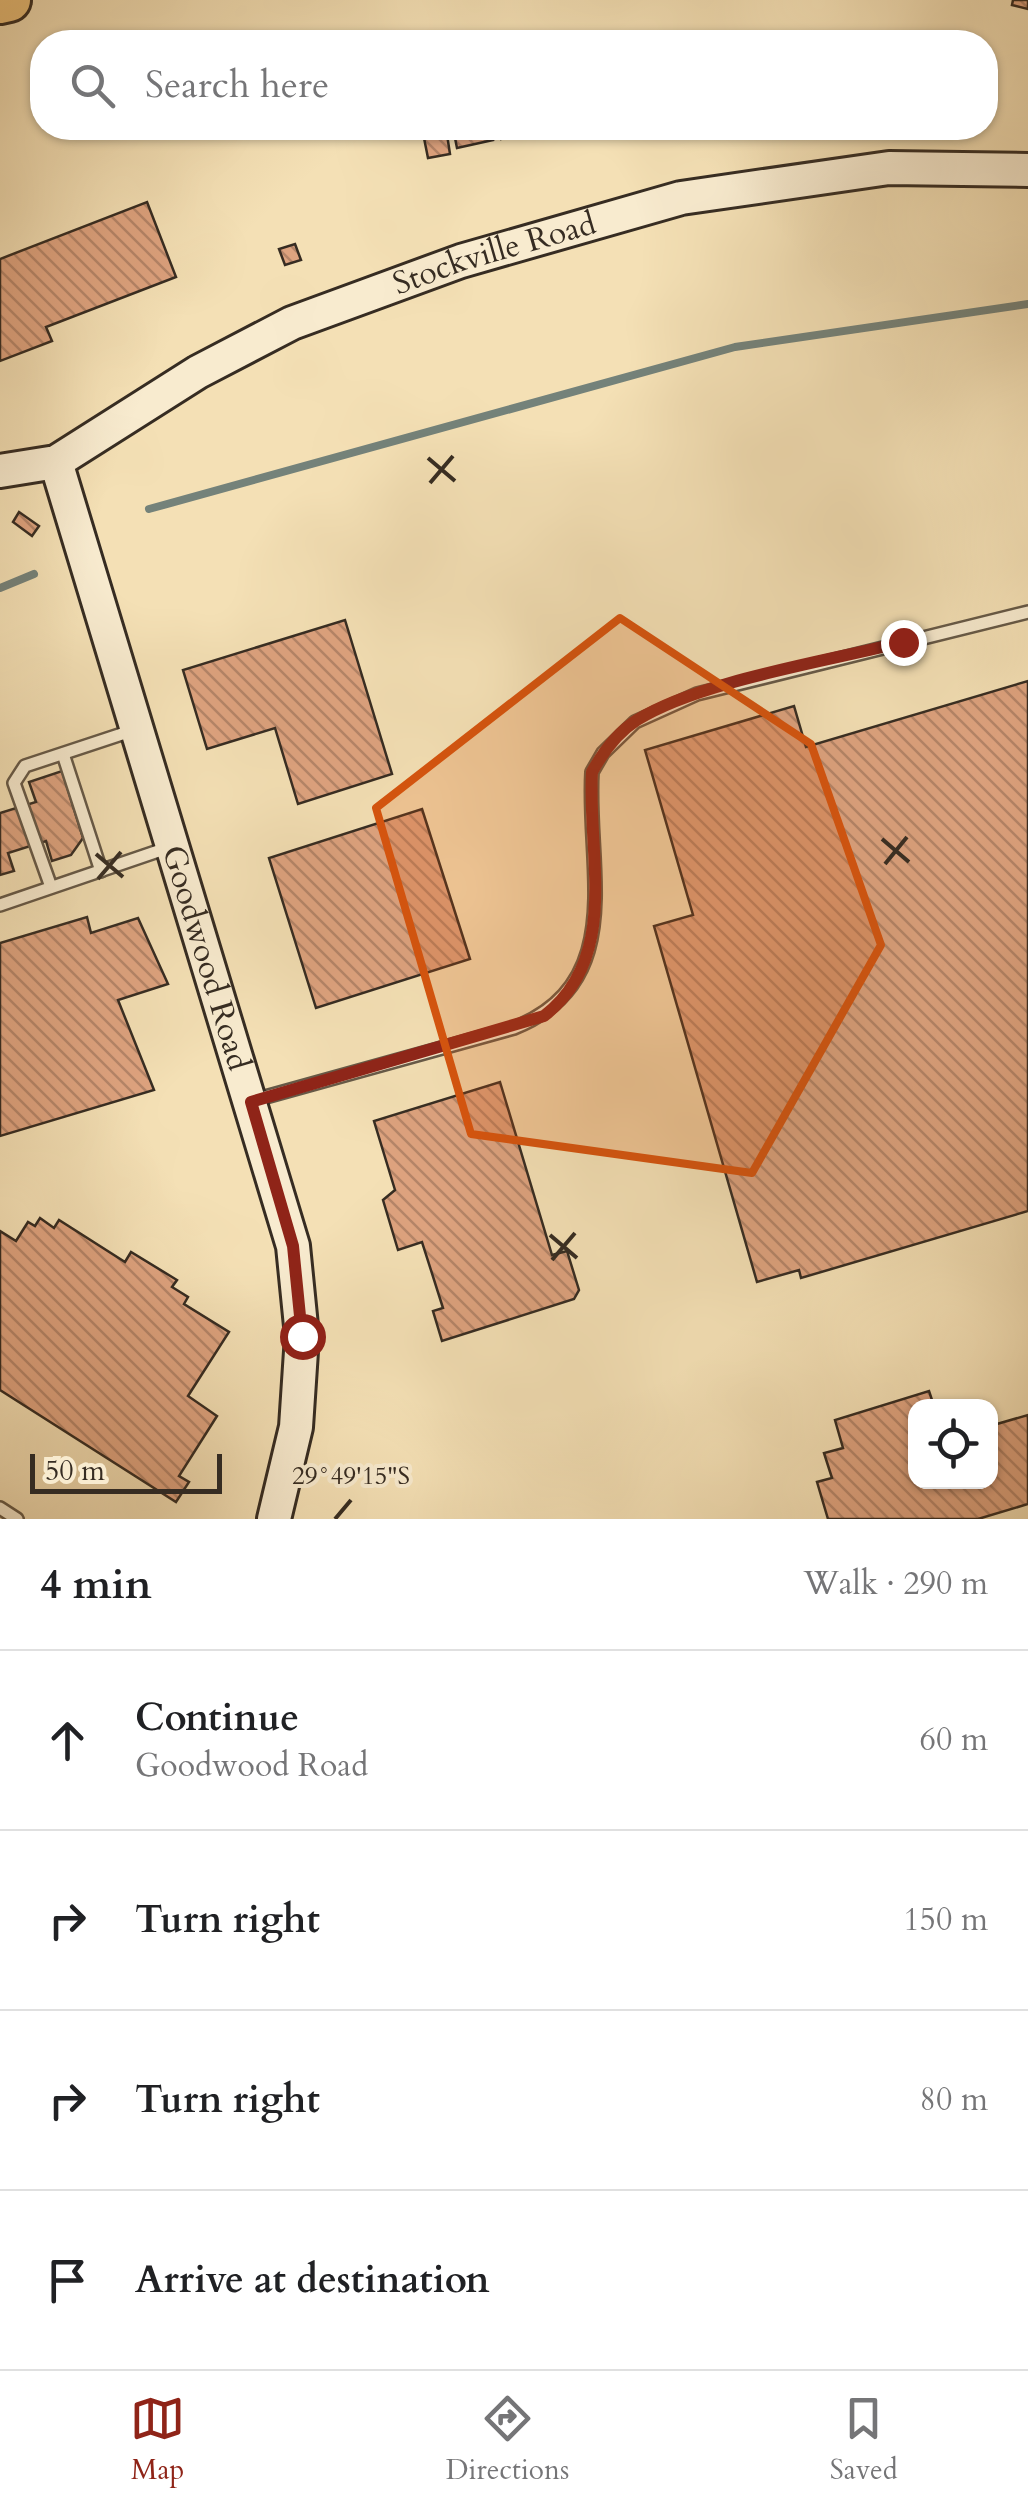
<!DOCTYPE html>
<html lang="en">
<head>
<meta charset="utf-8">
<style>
	body { margin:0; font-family:Cardo,serif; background:#f2f2f2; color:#202124 }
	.controls { position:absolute; right:30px; bottom:30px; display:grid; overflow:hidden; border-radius:20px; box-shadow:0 2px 8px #0004 }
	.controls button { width:90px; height:90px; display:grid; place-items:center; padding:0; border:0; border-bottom:2px solid #e0e0e0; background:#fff; color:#202124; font:50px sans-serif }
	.scale { position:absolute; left:30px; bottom:25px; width:192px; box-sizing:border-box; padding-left:10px; border:5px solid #362c22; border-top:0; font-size:28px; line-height:35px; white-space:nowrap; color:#362c22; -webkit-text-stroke:8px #f8ebcf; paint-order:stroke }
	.stop { position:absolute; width:30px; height:30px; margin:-22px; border:8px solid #8f2418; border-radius:50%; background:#fff }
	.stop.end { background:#8f2418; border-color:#fff; box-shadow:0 2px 10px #0008 }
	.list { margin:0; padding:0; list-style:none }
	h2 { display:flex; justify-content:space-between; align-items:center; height:130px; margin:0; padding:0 40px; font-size:42px }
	h2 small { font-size:32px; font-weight:400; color:#757577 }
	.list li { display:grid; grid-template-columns:65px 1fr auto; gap:30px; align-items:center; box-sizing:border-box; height:180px; padding:0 40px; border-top:2px solid #e0e0e0 }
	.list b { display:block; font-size:38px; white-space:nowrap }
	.list p { margin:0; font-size:32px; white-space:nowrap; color:#757577 }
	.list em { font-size:32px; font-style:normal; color:#757577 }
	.icon { flex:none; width:55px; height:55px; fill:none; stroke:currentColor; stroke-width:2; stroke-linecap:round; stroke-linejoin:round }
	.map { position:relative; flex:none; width:1028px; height:1519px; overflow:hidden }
	.search { position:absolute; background:#fff; box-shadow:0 2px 8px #0004; left:30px; right:30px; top:30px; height:110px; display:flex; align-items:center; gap:25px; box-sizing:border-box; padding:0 35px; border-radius:40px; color:#757577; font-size:38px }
	.sheet { height:850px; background:#fff }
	nav { display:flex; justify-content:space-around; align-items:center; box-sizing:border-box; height:140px; border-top:2px solid #e0e0e0; background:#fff; font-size:28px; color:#757577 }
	nav a { display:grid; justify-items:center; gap:5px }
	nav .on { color:#8f2418 }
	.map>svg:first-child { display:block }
</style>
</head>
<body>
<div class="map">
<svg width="1028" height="1519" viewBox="0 0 1028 1519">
	<defs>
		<pattern id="building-back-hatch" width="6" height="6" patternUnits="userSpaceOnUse" patternTransform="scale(2.5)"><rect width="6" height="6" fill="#dea37f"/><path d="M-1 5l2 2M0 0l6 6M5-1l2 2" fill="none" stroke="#b58568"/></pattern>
	</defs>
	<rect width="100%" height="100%" fill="#f4e0b5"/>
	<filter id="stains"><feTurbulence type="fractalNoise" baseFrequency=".002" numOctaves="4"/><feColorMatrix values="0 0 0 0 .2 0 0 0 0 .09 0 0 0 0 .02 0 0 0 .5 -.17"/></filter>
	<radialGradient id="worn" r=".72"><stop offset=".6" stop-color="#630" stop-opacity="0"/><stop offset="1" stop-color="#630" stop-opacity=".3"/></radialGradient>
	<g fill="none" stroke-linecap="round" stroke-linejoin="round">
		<g stroke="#74827a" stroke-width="8">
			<polyline points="149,509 735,347 1028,304"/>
			<polyline points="0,588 34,574"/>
		</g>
	</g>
	<g fill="url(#building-back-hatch)" stroke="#362c22" stroke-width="2.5">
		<polygon points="1013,0 1028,0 1028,9 1012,5"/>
		<polygon points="753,36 754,42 723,42"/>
		<polygon points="422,128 446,128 450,154 428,158"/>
		<polygon points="453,128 490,128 493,140 457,148"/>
		<polygon points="498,128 514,128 516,135 501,139"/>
		<polygon points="147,202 176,277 46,327 52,341 0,361 0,259"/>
		<polygon points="295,244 301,260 285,265 279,249"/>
		<polygon points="19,512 39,526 32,536 13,522"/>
		<polygon points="345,620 392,774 298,804 275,728 207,749 183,670"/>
		<polygon points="1028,681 1028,1211 801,1278 799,1270 757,1282 654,926 693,915 645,750 794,706 806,747"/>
		<polygon points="62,771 83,838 71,855 52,861 46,841 8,853 14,871 0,875 0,813 36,802 29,782"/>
		<polygon points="422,809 470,959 316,1008 269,858"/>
		<polygon points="87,917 91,933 138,918 168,984 118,1000 154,1090 0,1136 0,943"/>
		<polygon points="500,1082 552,1255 567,1251 579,1290 574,1299 442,1341 433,1311 443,1308 422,1242 398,1250 383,1200 395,1190 374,1121"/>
		<polygon points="40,1218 54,1228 59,1220 125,1262 131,1252 177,1280 172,1287 188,1297 184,1304 229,1332 188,1396 217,1416 179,1476 189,1482 176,1502 0,1390 0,1231 16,1241 28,1222 35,1226"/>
		<polygon points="929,1391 934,1406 916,1406 916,1482 990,1482 990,1426 1028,1415 1028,1504 978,1519 828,1519 817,1482 832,1478 824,1453 843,1448 835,1420"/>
	</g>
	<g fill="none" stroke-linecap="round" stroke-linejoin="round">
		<defs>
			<g id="lane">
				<polyline points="63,754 101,871"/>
				<polyline points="51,887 14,783 25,766 134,730"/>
				<polyline points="0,905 170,847"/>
				<path d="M251 1101 514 1028C629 982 586 868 592 772L603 753 635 722 697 694 1028 612"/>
				<polyline points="0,1508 17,1519"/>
			</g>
			<g id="secondary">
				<path id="s1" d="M56 462 293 1246 302 1336 296 1427 274 1519"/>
				<path id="s2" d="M0 471 56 462 198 372 292 323 461 261 681 198 889 168 1028 170"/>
			</g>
			<polyline id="highway" points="0,2 9,0"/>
		</defs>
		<use href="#lane" stroke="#665947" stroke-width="16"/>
		<use href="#secondary" stroke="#362c22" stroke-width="38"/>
		<use href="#highway" stroke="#362c22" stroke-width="48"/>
		<use href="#lane" stroke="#f8ebcf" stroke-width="11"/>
		<use href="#secondary" stroke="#f8ebcf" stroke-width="32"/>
		<use href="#highway" stroke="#eac07a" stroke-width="42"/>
	</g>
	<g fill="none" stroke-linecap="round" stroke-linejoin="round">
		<path stroke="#8f2418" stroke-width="12" d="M302 1336 293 1246 251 1102 544 1016C621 957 587 854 592 772 603 752 618 732 637 720 699 681 829 661 903 642"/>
	</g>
	<path fill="#d6540e" fill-opacity="0.2" stroke="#d6540e" stroke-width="8" stroke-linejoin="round" d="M620 618 811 744 881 945 752 1173 471 1134 376 808Z"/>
	<path fill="none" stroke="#362c22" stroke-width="4" d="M428 458 455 481M430 483 453 456M882 839 909 862M96 854 123 877M885 864 907 837M98 879 121 852M550 1235 577 1258M552 1260 575 1233M335 1519 351 1500"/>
	<g text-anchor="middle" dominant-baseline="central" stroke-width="8" stroke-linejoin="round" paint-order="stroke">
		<g font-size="32" fill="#362c22" stroke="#f8ebcf">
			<text stroke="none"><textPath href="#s2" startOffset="545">Stockville Road</textPath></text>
			<text stroke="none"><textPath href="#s1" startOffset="518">Goodwood Road</textPath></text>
		</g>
	</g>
	<g font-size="25" text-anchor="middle" fill="#362c22" stroke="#f8ebcf" stroke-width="8" stroke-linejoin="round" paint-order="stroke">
		<text x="351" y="1484">29°49'15"S</text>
	</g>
	<rect width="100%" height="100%" filter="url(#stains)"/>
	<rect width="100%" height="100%" fill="url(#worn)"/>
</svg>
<div class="controls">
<button><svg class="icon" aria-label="locate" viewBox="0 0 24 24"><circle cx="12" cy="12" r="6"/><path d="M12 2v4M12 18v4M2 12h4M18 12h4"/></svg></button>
</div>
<div class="scale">50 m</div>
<div class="stop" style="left:302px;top:1336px"></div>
<div class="stop end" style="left:903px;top:642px"></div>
<div class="search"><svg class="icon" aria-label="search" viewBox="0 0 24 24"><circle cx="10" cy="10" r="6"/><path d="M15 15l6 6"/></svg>Search here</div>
</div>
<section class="sheet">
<h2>4 min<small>Walk · 290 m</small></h2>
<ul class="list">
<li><svg class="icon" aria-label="ahead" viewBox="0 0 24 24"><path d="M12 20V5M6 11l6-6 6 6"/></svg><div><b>Continue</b><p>Goodwood Road</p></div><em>60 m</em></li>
<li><svg class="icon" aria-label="right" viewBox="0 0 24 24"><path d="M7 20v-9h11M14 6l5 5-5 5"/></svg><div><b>Turn right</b></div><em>150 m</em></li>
<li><svg class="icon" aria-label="right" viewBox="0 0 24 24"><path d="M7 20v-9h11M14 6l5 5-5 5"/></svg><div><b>Turn right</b></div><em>80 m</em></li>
<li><svg class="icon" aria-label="arrive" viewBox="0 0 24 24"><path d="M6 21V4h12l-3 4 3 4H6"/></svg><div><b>Arrive at destination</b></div></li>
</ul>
</section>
<nav>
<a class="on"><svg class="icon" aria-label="map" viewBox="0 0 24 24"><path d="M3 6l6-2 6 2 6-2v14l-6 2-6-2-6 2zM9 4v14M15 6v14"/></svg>Map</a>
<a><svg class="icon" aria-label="directions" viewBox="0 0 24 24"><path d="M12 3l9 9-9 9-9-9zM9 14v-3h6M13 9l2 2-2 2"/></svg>Directions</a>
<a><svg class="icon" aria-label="saved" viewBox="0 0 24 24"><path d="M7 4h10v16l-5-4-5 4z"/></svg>Saved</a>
</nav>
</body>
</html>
